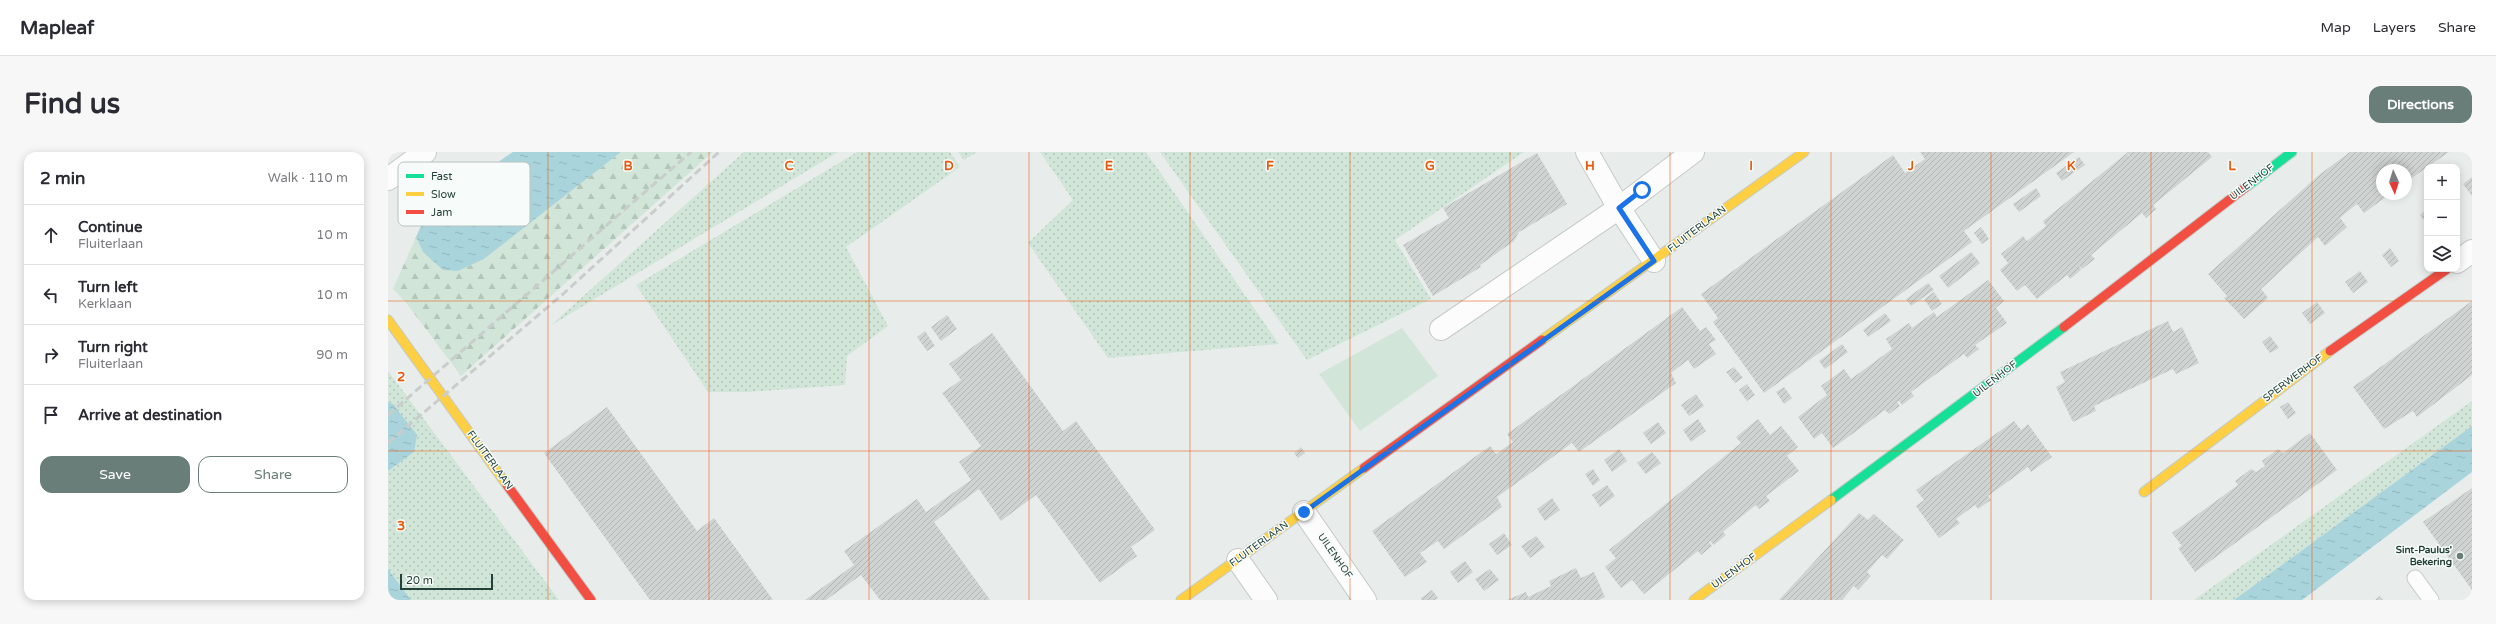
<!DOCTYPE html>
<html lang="en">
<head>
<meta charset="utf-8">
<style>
	body { margin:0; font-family:"Varela Round",sans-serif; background:#f7f7f7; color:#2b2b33 }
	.controls { position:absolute; right:12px; top:12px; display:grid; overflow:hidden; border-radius:8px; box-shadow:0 2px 10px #0003 }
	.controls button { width:36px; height:36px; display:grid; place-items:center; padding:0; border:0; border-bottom:1px solid #e1e1e2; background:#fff; color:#2b2b33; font:20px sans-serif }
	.compass { position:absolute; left:1988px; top:12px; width:36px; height:36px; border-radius:50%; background:#fff; box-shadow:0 2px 10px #0003; rotate:176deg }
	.scale { position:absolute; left:12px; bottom:10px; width:93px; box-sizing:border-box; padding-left:4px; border:2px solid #24423a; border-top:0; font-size:11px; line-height:14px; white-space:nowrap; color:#24423a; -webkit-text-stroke:3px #f7fbf9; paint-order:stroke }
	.stop { position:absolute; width:12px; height:12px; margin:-9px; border:3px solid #1a73e8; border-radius:50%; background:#fff }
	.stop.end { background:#1a73e8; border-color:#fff; box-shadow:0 1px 4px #0008 }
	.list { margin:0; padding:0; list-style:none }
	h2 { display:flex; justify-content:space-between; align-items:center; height:52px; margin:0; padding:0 16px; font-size:17px }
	h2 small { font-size:13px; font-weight:400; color:#7c7c81 }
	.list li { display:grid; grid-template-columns:26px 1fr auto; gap:12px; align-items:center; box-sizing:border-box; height:60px; padding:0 16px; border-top:1px solid #e1e1e2 }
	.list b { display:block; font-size:15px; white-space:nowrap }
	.list p { margin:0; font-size:13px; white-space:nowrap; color:#7c7c81 }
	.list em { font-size:13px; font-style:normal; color:#7c7c81 }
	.actions { display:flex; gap:8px; padding:12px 16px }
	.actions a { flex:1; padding:9px 0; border:1px solid #697e78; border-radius:12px; text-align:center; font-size:14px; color:#697e78 }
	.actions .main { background:#697e78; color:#fff }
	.icon { flex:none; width:22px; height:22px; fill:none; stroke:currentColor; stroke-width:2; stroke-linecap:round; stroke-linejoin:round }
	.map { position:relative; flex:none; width:2084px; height:448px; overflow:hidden; border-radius:12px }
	header { display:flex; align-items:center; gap:24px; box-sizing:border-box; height:56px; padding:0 20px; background:#fff; border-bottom:1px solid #e1e1e2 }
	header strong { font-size:19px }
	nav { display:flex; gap:22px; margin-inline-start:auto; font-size:14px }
	.intro { display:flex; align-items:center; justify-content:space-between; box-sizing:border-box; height:96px; padding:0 24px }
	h1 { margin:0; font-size:28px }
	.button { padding:10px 18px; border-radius:12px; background:#697e78; color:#fff; font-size:14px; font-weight:700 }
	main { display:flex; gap:24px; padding:0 24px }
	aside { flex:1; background:#fff; border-radius:12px; box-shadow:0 2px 10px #0003 }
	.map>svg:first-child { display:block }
</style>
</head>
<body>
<header>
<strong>Mapleaf</strong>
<nav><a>Map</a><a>Layers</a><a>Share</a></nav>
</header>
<div class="intro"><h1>Find us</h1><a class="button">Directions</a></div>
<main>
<aside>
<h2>2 min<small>Walk · 110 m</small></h2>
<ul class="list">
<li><svg class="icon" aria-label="ahead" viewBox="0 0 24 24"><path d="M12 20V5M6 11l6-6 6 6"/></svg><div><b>Continue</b><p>Fluiterlaan</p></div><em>10 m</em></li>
<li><svg class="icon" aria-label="left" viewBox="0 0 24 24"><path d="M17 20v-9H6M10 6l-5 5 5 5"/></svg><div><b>Turn left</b><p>Kerklaan</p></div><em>10 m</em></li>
<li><svg class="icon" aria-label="right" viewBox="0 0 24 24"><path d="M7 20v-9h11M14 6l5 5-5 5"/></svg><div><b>Turn right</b><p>Fluiterlaan</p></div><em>90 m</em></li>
<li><svg class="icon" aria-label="arrive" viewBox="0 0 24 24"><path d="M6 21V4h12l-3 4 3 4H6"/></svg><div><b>Arrive at destination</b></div></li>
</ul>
<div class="actions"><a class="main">Save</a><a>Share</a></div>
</aside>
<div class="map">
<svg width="2084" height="448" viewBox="0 0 2084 448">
	<defs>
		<pattern id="grass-dots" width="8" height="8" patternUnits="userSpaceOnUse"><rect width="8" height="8" fill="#d1e6d8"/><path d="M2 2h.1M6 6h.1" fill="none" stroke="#b3c6ba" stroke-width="1.8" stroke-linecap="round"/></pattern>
		<pattern id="forest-firs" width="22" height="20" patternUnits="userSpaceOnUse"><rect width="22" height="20" fill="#d1e6d8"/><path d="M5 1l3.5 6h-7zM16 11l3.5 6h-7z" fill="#b3c6ba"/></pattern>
		<pattern id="water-ripples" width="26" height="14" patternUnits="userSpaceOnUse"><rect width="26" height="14" fill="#a9d4db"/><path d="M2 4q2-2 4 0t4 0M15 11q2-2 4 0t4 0" fill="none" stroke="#91b7bd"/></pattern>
		<pattern id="building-hatch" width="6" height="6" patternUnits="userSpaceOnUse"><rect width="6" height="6" fill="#cfd4d2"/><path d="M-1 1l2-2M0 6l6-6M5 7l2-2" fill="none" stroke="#b2b7b5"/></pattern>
	</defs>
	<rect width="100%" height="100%" fill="#e8edeb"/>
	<g fill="url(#grass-dots)">
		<polygon points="356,0 450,0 162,174"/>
		<polygon points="469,0 562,0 572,15 458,95 500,174 459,204 457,233 360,240 320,240 248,133"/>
		<polygon points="570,0 589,0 576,8"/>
		<polygon points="652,0 758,0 891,192 720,206 640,91 685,48"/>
		<polygon points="772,0 1136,0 1007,88 1043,147 919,208"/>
		<polygon points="0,219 171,448 23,448 0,417 0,319 26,300 5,252 0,250"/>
		<polygon points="2084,249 2084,274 1846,448 1806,448"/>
	</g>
	<polygon fill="url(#forest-firs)" points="233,0 325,0 73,224 19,152 5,137 28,85 35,100 70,119 96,107"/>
	<polygon fill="#d1e6d8" points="1014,176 1050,224 972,279 931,222"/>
	<g fill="url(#water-ripples)">
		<polygon points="125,0 233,0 96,107 70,119 55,118 35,100 28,85 41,56"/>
		<polygon points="0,250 5,252 29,283 26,300 0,319"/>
		<polygon points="2084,274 2084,320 1914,448 1846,448"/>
		<polygon points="0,417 23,448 0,448"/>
	</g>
	<g fill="url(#building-hatch)">
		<polygon points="1532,0 1686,0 1576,79 1584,90 1376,241 1325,170 1330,166 1313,142 1505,3 1517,21 1537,7"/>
		<polygon points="1739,0 1820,0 1824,5 1765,53 1768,57 1758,66 1754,61 1703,103 1707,107 1694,117 1691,113 1693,118 1682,127 1679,123 1649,147 1637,133 1629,139 1612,118 1620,111 1613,102 1635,84 1639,89 1658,74 1655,69 1739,1 1746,10"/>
		<polygon points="1962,0 2061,0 2018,30 2018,18 1994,18 1994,42 2002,42 1976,61 1969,52 1960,59 1952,66 1959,75 1937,94 1930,85 1873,137 1880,146 1856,167 1836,146 1839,144 1820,122 1931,23"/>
		<polygon points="1149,1 1179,52 1131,80 1126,89 1092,113 1093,115 1045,144 1015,93 1061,66 1055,56"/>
		<polygon points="1691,5 1697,13 1674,29 1668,21"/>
		<polygon points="2084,25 2084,44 2075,32"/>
		<polygon points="1648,36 1653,44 1631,60 1625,52"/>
		<polygon points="2039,57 2039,72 2032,63"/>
		<polygon points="1593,75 1601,87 1594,92 1586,81"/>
		<polygon points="2002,96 2011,109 2003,115 1994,103"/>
		<polygon points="1583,100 1592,111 1560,136 1551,124"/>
		<polygon points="1972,119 1980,130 1965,141 1957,130"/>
		<polygon points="1600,128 1616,149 1608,156 1619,171 1587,193 1591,197 1579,206 1576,202 1523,240 1526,244 1514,253 1511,249 1509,250 1512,254 1501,262 1497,258 1445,296 1434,281 1426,287 1410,265 1439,243 1433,234 1456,217 1463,227 1504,197 1498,187 1521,171 1524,176 1546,160 1549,165"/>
		<polygon points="1540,131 1546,138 1523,154 1518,147"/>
		<polygon points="1546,140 1554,152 1544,159 1536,147"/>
		<polygon points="2084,149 2084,223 2029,265 2025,259 1996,277 1965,235"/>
		<polygon points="1929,150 1937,161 1922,172 1914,161"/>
		<polygon points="1294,155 1312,179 1318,175 1328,188 1321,192 1328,202 1306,217 1300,208 1283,221 1288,231 1191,300 1184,291 1137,325 1109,345 1114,355 1056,397 1050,389 1032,401 1039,410 1017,425 984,379 1102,294 1108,302 1125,290 1119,282"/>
		<polygon points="1497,161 1503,169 1480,185 1475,178"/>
		<polygon points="559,163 569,177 553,189 543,175"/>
		<polygon points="1780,169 1785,180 1794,175 1811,211 1788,222 1785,217 1706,254 1708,259 1685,270 1668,235 1677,230 1672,220"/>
		<polygon points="537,179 547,194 539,199 529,185"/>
		<polygon points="604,181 675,279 688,269 767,378 743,395 749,404 712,431 648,343 613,369 591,337 546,370 602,448 492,448 473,423 438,448 417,448 466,413 456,399 529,347 538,360 583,328 571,310 593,294 554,241 573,228 561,212"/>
		<polygon points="1882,184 1891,196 1882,201 1874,190"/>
		<polygon points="1454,192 1460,200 1437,217 1431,209"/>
		<polygon points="1346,215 1355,226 1347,231 1338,220"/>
		<polygon points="1359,232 1367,243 1359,249 1351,238"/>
		<polygon points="1396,235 1404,246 1396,252 1388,240"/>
		<polygon points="1308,242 1316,254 1301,264 1293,253"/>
		<polygon points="1900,250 1908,261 1900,267 1892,255"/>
		<polygon points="219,255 309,379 326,366 385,448 262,448 156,301"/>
		<polygon points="1310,267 1318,279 1303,290 1295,278"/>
		<polygon points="1370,267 1382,283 1393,274 1410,295 1399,304 1411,319 1378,344 1382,349 1371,357 1368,353 1344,372 1335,380 1338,383 1326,393 1322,389 1321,390 1324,394 1313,403 1310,399 1256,442 1244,428 1233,436 1217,415 1228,406 1221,398 1353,291 1348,285"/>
		<polygon points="1626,269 1633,278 1640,272 1664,305 1643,320 1640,315 1604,341 1600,344 1603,348 1590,357 1587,353 1568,367 1572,371 1551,386 1528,354 1536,348 1528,338"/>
		<polygon points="1270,270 1278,281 1263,292 1255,281"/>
		<polygon points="1922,281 1949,318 1807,420 1790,396 1794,394 1784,381 1850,333 1847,329 1863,317 1868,320 1877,314 1874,309 1890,297 1895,301"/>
		<polygon points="913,295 917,301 910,306 906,301"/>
		<polygon points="1231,297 1239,309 1224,320 1216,308"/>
		<polygon points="1264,300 1273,311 1258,322 1249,311"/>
		<polygon points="1205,317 1212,328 1205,334 1197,322"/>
		<polygon points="1219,333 1227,344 1212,355 1204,343"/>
		<polygon points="2084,336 2084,438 2035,370"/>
		<polygon points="1164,346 1172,358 1157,369 1149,357"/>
		<polygon points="1471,361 1480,368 1486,362 1516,388 1499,407 1494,403 1487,411 1479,420 1483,424 1470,438 1466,434 1454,448 1391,448"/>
		<polygon points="1116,381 1124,393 1109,403 1101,392"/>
		<polygon points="1148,384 1157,395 1142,406 1133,394"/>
		<polygon points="1077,409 1085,420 1070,431 1062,420"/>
		<polygon points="1188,416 1193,426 1206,420 1217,445 1211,448 1119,448 1138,440 1140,445 1163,434 1161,429"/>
		<polygon points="1102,417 1111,428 1096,439 1087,427"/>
		<polygon points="1044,438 1050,446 1047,448 1034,448 1033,446"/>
		<polygon points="1992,444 1995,448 1987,448"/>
	</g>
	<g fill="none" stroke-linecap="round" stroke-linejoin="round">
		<defs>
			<polyline id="lane" points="2027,426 2043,448"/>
			<g id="street">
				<polyline points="1199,0 1231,56 1266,109"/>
				<polyline points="0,27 37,0"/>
				<polyline points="2069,110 2084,99"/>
				<polyline points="1053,177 1231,56 1305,0"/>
				<polyline points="916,360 977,448"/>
				<polyline points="850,408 878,448"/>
			</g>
			<g id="fast">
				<polyline points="1858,35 1904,0"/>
				<polyline points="1443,348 1676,175"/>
			</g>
			<g id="slow">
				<polyline points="0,168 119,333"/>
				<polyline points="1154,188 1416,0"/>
				<polyline points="1756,340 1942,199"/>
				<polyline points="793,448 976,316"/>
				<polyline points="1306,448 1443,348"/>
			</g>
			<g id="jam">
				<polyline points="1676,175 1858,35"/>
				<polyline points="1942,199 2059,117"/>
				<polyline points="976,316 1154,188"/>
				<polyline points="119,333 203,448"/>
			</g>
		</defs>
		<use href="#lane" stroke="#c5cac8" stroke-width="17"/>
		<use href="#street" stroke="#c5cac8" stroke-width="24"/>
		<use href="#fast" stroke="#c3cbc8" stroke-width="11"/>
		<use href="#slow" stroke="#c3cbc8" stroke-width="11"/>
		<use href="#jam" stroke="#c3cbc8" stroke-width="11"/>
		<use href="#lane" stroke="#fcfcfc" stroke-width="15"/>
		<use href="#street" stroke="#fcfcfc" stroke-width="22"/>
		<use href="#fast" stroke="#16e098" stroke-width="9"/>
		<use href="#slow" stroke="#ffcf43" stroke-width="9"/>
		<use href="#jam" stroke="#f24e42" stroke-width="9"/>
		<g stroke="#c9cdcc" stroke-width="3" stroke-dasharray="8 4" stroke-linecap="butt">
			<polyline points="0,263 303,0"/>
			<polyline points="0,291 175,142 331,0"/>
		</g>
	</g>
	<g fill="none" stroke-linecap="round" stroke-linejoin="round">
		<polyline stroke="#1a73e8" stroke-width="5" points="916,360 1266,109 1231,56 1254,38"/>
	</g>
	<path fill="none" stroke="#e8590c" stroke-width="1" stroke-opacity="0.55" d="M160 0V448M321 0V448M481 0V448M641 0V448M802 0V448M962 0V448M1122 0V448M1282 0V448M1443 0V448M1603 0V448M1763 0V448M1924 0V448M0 149H2084M0 299H2084"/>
	<circle fill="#697e78" stroke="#f7fbf9" stroke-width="1.5" cx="2072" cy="404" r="4"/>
	<g text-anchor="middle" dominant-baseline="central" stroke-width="3" stroke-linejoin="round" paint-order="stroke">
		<g font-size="10" fill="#24423a" stroke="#f7fbf9">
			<text transform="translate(1864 30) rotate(-37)">UILENHOF</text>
			<text transform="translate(1309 77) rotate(-37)">FLUITERLAAN</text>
			<text transform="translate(1905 226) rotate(-37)">SPERWERHOF</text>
			<text transform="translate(1607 227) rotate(-38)">UILENHOF</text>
			<text transform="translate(102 308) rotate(54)">FLUITERLAAN</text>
			<text transform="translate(871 392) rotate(-36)">FLUITERLAAN</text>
			<text transform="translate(947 404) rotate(55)">UILENHOF</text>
			<text transform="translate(1346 419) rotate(-36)">UILENHOF</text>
		</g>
		<g font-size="10" font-weight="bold" fill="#24423a" stroke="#f7fbf9" text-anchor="end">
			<text x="2064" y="398">Sint-Paulus'<tspan x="2064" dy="12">Bekering</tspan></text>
		</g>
	</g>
	<rect x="10" y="10" width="132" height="64" rx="6" fill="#f7fbf9" stroke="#b8c4c0" stroke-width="1"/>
	<rect x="18" y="22" width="18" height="4" fill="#16e098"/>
	<rect x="18" y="40" width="18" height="4" fill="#ffcf43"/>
	<rect x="18" y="58" width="18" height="4" fill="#f24e42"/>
	<g font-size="11" fill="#24423a">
		<text x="43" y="28">Fast</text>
		<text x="43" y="46">Slow</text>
		<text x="43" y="64">Jam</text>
	</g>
	<g font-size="13" text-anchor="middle" font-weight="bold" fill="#e8590c" stroke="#f7fbf9" stroke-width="3" stroke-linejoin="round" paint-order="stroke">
		<text x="240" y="18">B</text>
		<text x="401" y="18">C</text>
		<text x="561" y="18">D</text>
		<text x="721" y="18">E</text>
		<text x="882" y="18">F</text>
		<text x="1042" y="18">G</text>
		<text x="1202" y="18">H</text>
		<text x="1363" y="18">I</text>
		<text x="1523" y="18">J</text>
		<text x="1683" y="18">K</text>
		<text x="1844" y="18">L</text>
		<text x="13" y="229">2</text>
		<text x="13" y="378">3</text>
	</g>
</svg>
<div class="controls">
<button>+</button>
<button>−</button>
<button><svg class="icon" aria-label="layers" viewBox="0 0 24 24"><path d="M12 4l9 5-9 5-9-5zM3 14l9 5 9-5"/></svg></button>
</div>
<svg class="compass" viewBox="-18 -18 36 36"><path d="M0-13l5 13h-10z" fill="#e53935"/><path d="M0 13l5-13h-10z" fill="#7c7c81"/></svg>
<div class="scale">20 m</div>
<div class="stop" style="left:1254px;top:38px"></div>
<div class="stop end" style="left:916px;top:360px"></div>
</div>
</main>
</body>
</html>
